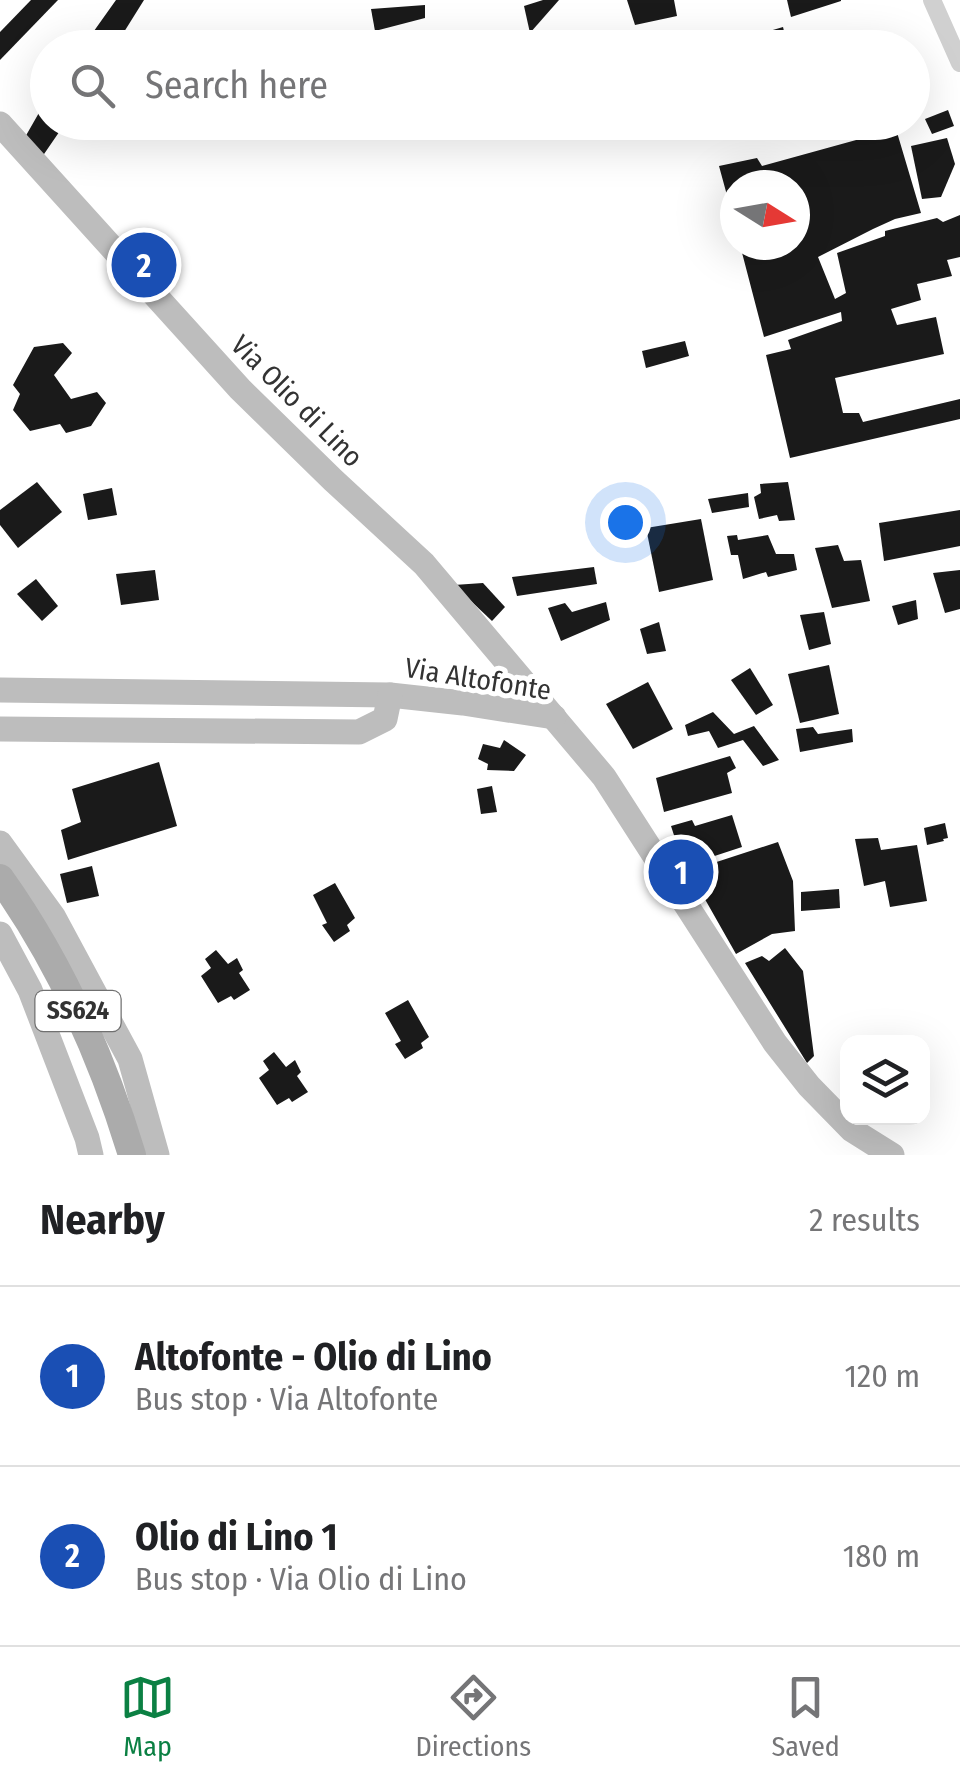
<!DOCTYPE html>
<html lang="en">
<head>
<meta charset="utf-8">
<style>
	body { margin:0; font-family:"Fira Sans Condensed",sans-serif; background:#f2f2f2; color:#202124 }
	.controls { position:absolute; right:30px; bottom:30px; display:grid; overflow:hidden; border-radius:20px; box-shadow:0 10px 40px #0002 }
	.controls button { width:90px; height:90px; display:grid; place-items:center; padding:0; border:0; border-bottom:2px solid #e0e0e0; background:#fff; color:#202124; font:50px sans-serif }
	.compass { position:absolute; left:720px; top:170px; width:90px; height:90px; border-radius:50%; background:#fff; box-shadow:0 10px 40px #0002; rotate:101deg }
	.you { position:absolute; left:625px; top:522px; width:35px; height:35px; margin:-25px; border:8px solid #fff; border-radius:50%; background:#1a73e8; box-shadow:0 0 0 15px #1a73e833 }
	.badge { display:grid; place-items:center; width:65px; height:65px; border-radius:50%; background:#0b8043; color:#fff; font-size:32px; font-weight:700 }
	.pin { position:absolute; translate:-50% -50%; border:5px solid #fff; box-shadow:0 2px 10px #0006 }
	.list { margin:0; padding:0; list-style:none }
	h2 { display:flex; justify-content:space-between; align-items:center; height:130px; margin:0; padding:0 40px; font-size:42px }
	h2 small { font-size:32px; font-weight:400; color:#757577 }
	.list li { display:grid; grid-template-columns:65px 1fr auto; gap:30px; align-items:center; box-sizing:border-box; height:180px; padding:0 40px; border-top:2px solid #e0e0e0 }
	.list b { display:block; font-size:38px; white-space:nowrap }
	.list p { margin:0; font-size:32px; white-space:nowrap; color:#757577 }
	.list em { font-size:32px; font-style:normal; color:#757577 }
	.icon { flex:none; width:55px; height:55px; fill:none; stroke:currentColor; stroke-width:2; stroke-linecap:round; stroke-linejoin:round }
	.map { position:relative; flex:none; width:960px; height:1155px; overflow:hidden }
	.search { position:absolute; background:#fff; box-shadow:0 10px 40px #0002; left:30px; right:30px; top:30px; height:110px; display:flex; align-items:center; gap:25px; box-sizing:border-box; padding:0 35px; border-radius:55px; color:#757577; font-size:38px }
	.sheet { height:490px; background:#fff }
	nav { display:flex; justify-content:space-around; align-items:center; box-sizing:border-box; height:140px; border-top:2px solid #e0e0e0; background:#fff; font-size:28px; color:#757577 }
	nav a { display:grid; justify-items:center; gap:5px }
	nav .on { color:#0b8043 }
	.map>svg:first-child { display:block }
</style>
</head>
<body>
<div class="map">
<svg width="960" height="1155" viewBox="0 0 960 1155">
	<rect width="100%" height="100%" fill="#fff"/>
	<g fill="#1a1a1a">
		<polygon points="31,0 58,0 0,60 0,32"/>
		<polygon points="116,0 144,0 114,48 67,48 73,40 84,45"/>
		<polygon points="543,0 559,0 530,33 524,6"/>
		<polygon points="627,0 674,0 677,16 635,25"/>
		<polygon points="787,0 841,0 841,1 791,17"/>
		<polygon points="425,5 425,18 375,31 371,9"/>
		<polygon points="783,27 787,44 779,48 770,48 766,32"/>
		<polygon points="48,97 48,122 66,122 42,157 24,139"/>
		<polygon points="948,110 954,126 932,134 925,119"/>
		<polygon points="787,122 839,122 838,131 790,139"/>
		<polygon points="896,129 921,213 895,219 873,229 818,257 835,299 846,293 837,253 885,236 885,231 937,218 943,222 960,215 960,257 947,260 952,276 917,284 921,300 891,309 897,325 936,317 944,354 835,378 843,413 859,413 863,422 960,399 960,419 790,458 766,355 791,349 788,340 842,321 841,312 764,337 740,245 795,245 795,185 735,185 734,221 719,166 757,158 762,166"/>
		<polygon points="947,138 955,164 941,197 922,199 911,146"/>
		<polygon points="685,341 689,356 646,368 642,351"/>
		<polygon points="63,343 72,353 54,375 71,399 97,392 106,403 91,426 66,433 60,424 30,431 13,410 20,394 13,385 34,347"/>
		<polygon points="37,482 62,512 18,548 0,525 0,510"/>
		<polygon points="788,482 795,520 779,521 777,515 759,519 754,497 761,493 760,484"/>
		<polygon points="112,488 117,515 88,520 83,494"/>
		<polygon points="748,493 749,507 712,513 708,499"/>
		<polygon points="960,510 960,546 884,561 879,523"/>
		<polygon points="701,519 713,580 659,592 646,528"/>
		<polygon points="737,535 738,540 768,535 776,554 794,554 797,570 768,577 766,572 743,579 738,555 731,555 727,536"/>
		<polygon points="838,545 844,561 861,560 870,601 832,608 815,548"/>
		<polygon points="594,567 597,584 517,596 512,577"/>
		<polygon points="155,570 159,600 121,605 116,574"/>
		<polygon points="960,570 960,609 945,613 933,573"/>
		<polygon points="36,579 58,606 42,621 17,594"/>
		<polygon points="483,583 505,607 492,621 454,585"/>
		<polygon points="916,600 918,619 898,625 892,606"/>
		<polygon points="606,602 610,620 561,641 548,608 565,603 572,612"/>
		<polygon points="824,612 831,644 809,650 800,615"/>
		<polygon points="659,622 666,651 647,654 640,629"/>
		<polygon points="829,665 839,714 800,723 788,674"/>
		<polygon points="750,668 773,705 756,715 731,680"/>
		<polygon points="648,682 673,729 633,749 606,704"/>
		<polygon points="713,712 734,734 754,726 779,760 763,766 743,740 718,748 709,731 688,736 685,725"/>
		<polygon points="813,727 818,734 852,729 853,742 800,752 796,729"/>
		<polygon points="504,740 526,755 514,771 487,770 488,764 478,759 483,744 500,748"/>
		<polygon points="730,756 736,768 727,773 732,793 664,812 656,778"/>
		<polygon points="159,762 177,826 68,860 61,830 81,822 72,789"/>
		<polygon points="492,786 497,812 481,814 477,789"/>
		<polygon points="732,815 742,847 684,866 671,826 692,820 695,826"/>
		<polygon points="945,823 948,838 943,839 944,841 927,845 924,828"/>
		<polygon points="878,838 881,850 917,845 927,901 890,907 885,881 864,886 855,839"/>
		<polygon points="778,842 793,881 795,931 772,934 736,954 689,871"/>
		<polygon points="92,866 99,896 67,903 60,874"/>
		<polygon points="335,883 355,918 347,925 350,931 334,942 322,925 327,923 313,895"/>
		<polygon points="839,889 840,908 801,911 801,892"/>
		<polygon points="785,948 803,971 814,1056 807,1063 745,963 762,956 769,961"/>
		<polygon points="216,950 228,964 237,958 243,970 239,973 250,990 234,1000 231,996 218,1003 201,976 211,968 205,959"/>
		<polygon points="408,1000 429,1037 421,1043 423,1048 405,1059 395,1044 401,1041 385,1013"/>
		<polygon points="274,1052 286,1067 295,1060 301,1072 297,1076 308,1092 292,1102 289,1098 277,1105 259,1078 269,1070 263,1061"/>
	</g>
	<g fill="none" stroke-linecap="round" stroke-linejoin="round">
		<polyline stroke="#d0d0d0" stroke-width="18" points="932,0 960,63"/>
		<g stroke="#bdbdbd" stroke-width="25">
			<polyline points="0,124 240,389 333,480 424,564 604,777 775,1043 809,1086 852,1130 892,1155"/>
			<polyline points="0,690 390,695 463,703 554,717"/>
			<polyline points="0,729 359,732 385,719 390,695"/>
			<polyline points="0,843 53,916 130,1059 157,1155"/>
			<polyline points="0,934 30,990 87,1138 91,1155"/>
		</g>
		<path stroke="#ababab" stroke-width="28" d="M0 878C60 962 102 1056 132 1155"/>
	</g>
	<g text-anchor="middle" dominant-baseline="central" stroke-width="10" stroke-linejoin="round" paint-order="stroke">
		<rect fill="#fff" stroke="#707070" stroke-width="2.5" x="35.5" y="991" width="85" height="40" rx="8"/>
		<g font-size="25" font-weight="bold" fill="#333">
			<text x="78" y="1011">SS624</text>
		</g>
		<g font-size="28" fill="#333" stroke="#fff">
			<text transform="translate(297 401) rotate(45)">Via Olio di Lino</text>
			<text transform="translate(478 679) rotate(9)">Via Altofonte</text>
		</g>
	</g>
</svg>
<div class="controls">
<button><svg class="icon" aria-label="layers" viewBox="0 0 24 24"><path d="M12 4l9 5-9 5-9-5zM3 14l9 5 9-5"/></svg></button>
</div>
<svg class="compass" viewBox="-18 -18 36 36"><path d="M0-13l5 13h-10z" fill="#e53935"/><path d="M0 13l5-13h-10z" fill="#757577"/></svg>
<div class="you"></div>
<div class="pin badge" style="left:681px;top:872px;background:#1a4fb4">1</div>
<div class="pin badge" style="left:144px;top:265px;background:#1a4fb4">2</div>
<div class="search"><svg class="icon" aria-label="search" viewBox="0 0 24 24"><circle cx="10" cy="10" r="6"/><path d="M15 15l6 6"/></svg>Search here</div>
</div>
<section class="sheet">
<h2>Nearby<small>2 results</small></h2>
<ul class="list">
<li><span class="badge" style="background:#1a4fb4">1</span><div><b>Altofonte - Olio di Lino</b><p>Bus stop · Via Altofonte</p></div><em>120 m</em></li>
<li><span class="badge" style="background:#1a4fb4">2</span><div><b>Olio di Lino 1</b><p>Bus stop · Via Olio di Lino</p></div><em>180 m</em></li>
</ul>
</section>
<nav>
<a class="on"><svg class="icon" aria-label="map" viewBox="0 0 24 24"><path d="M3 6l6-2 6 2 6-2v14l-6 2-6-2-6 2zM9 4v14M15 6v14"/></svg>Map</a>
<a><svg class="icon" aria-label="directions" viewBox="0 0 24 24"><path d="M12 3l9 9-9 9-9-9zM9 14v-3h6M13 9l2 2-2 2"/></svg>Directions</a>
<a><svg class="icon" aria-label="saved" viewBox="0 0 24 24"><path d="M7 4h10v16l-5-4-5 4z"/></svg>Saved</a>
</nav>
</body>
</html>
